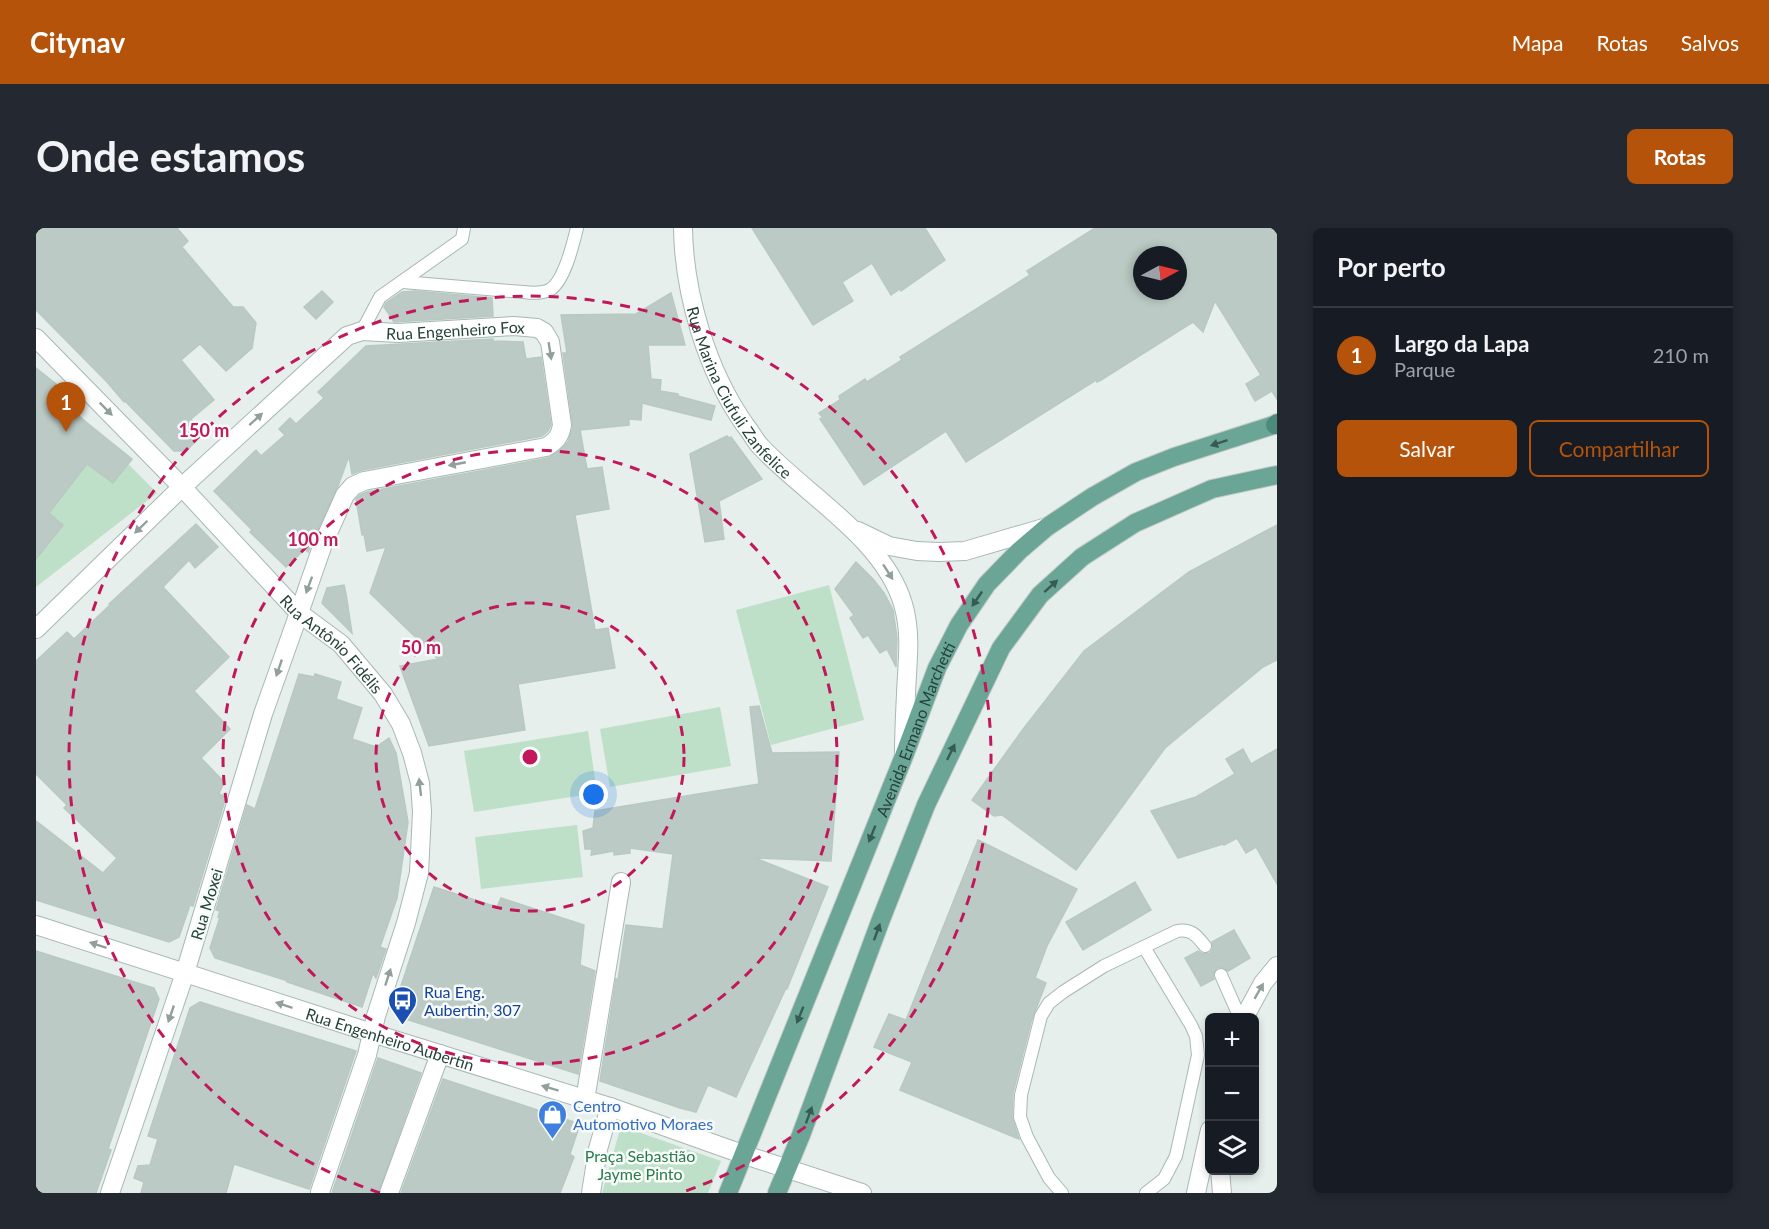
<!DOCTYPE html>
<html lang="pt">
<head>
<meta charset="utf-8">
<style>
	body { margin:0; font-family:Lato,sans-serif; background:#242831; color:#f1f3f6 }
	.controls { position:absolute; right:18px; bottom:18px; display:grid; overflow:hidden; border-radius:9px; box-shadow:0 3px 9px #0003 }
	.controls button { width:54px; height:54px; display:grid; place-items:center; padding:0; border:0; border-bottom:2px solid #363941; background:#171b24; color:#f1f3f6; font:30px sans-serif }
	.compass { position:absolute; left:1097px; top:18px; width:54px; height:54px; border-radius:50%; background:#171b24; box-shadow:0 3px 9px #0003; rotate:83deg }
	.you { position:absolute; left:558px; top:567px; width:21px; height:21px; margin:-15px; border:4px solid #fff; border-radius:50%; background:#1a73e8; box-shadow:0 0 0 9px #1a73e833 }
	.badge { display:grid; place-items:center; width:39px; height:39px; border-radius:50%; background:#b45309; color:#fff; font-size:20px; font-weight:700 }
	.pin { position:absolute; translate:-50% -50px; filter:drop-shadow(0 2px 3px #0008) }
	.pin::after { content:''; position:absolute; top:32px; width:21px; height:18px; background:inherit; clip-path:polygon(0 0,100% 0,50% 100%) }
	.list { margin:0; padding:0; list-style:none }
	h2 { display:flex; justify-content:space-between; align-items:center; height:78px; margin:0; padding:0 24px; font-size:26px }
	h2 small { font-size:20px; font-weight:400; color:#9ea1a6 }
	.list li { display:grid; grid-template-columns:39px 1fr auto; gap:18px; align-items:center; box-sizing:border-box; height:96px; padding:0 24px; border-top:2px solid #363941 }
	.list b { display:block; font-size:22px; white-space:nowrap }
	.list p { margin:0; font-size:20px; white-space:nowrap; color:#9ea1a6 }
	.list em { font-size:20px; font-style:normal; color:#9ea1a6 }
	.actions { display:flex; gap:12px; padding:18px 24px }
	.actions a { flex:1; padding:14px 0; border:2px solid #b45309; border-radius:9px; text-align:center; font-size:21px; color:#b45309 }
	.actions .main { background:#b45309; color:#fff }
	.icon { flex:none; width:33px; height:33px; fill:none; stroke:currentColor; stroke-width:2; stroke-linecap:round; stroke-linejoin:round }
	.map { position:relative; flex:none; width:1241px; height:965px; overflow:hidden; border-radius:9px }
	header { display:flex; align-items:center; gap:36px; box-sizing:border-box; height:84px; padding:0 30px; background:#b45309; color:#fff }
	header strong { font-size:28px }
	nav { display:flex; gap:33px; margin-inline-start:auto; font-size:21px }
	.intro { display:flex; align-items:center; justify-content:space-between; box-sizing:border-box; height:144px; padding:0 36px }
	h1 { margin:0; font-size:42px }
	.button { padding:15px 27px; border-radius:9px; background:#b45309; color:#fff; font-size:21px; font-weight:700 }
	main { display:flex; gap:36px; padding:0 36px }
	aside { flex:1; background:#171b24; border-radius:9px; box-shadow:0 3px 9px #0003 }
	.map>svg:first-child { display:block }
</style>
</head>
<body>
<header>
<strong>Citynav</strong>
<nav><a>Mapa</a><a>Rotas</a><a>Salvos</a></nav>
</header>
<div class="intro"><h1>Onde estamos</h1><a class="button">Rotas</a></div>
<main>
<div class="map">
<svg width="1241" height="965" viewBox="0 0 1241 965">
	<rect width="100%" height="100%" fill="#e6efeb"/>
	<g fill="#bfe0c8">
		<polygon points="0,143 121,265 0,359"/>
		<polygon points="793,357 828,492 735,517 700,382"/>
		<polygon points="684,479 695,538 574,559 564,501"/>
		<polygon points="552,503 561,565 438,584 428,523"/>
		<polygon points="541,597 547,649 445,661 439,609"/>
		<polygon points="585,898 685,933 672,965 566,965"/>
	</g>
	<g fill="#bbcac4" stroke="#b8c9c2" stroke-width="1.5" fill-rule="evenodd">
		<polygon points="0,0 141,0 152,13 146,19 197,79 207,79 220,95 216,120 190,143 164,116 145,132 178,172 155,191 166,207 150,223 138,223 89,173 88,174 71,154 0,82"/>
		<polygon points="716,0 889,0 909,32 865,63 864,61 855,67 836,35 806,54 817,73 777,97"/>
		<path d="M1059 0H1241V171L1236 163 1219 173 1210 156 1225 147 1179 73 1167 104 1157 94 1065 152 1061 154 1060 152 930 234 910 203 828 257 784 191 787 190 783 185 804 172 803 168 829 151 831 154 866 132 864 129 994 47 991 43ZM1106 27H1142V63H1106Z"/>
		<polygon points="286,63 297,74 280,91 268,79"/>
		<polygon points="379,63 456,70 457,88 358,94 348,79 350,75 366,64"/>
		<polygon points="635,65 649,117 612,117 615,151 625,152 624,163 642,166 642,168 679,178 675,192 606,175 605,192 593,191 593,197 544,202 551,241 566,239 573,281 539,287 559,402 572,400 579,440 482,456 489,502 393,518 364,438 402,431 334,365 350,319 331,323 328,306 326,307 320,271 324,267 331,264 512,230 519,226 532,214 537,199 527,125 531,125 525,87 600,86"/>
		<polygon points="457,111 457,113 487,114 490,131 505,129 515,197 512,203 506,208 326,242 316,246 313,228 302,258 272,324 269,321 250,339 214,304 216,302 178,263 220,222 225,228 249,207 243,201 254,190 260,196 288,170 282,164 330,118"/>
		<polygon points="0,140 20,156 14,165 96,231 77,255 51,236 13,285 27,297 0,331"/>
		<polygon points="691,208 693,210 695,209 726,251 683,273 688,311 669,314 654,226"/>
		<polygon points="160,296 182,319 159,340 153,332 127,359 193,429 158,463 194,501 165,530 188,554 183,566 190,569 157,678 154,677 143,709 133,714 0,672 0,593 67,645 81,630 28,580 31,577 0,546 0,433 31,404 38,411 74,377 73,376"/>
		<polygon points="1241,297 1241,432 1227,439 1129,520 1040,642 966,587 958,588 936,572 988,500 1048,423 1153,344"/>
		<polygon points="820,334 837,351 848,365 857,382 861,410 860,439 851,421 844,425 832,407 827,410 814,390 818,387 799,361"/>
		<polygon points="308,357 310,366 316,405 286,375 291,360"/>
		<polygon points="263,446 278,449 279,446 305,454 300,471 326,480 316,511 340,519 353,510 360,525 372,594 361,670 344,719 350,721 340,750 337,745 326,779 251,754 252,753 179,730 174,720 184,689 182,689 184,683 180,682 211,577 219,581"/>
		<polygon points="723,478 736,525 803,524 795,633 719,630 792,659 751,761 750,760 700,869 672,857 660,884 644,880 564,853 580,751 582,752 590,697 627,701 637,626 594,620 594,625 578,627 578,623 555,627 556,621 549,621 547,603 557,600 559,583 723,556 714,479"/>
		<polygon points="1207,521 1215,536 1241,521 1241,656 1220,619 1210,625 1201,610 1188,617 1187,616 1142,630 1115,583 1160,569 1199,546 1190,531"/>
		<polygon points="942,612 1041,661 1011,718 999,750 1010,755 995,794 977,865 976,889 983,911 864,862 876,834 838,819 853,786 870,792"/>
		<polygon points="1099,654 1115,682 1047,722 1030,694"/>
		<polygon points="398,659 461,679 465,670 548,697 544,737 559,743 542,846 363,789 358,779"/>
		<polygon points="1198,702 1214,730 1192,743 1186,739 1181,740 1177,746 1178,751 1165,758 1149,730 1162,723 1167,726 1174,725 1177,720 1176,714"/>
		<polygon points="0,723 118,760 123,771 72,921 75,922 60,965 0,965"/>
		<polygon points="164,774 320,823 273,961 198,936 190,965 105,965 108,954 98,950 102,938 114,937 122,911 112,908 154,780"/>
		<polygon points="342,830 385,845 342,965 296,965"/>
		<polygon points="407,851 544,896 534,926 538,929 524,965 365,965"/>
	</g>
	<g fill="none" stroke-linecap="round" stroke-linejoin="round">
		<defs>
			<g id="service">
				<path d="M367 54 487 64C496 65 507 66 515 61 529 51 537 16 541 0"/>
				<polyline points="326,103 344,69 426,11 428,0"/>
				<polyline points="1108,719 1155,797 1160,808 1162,827 1140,928 1128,951 1110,965"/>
				<polyline points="1185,747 1204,790"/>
				<path d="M1026 965 1013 950 991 909 984 889 985 867 1005 788 1013 775 1027 764 1068 738 1141 703C1155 700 1161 708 1169 718"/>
			</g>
			<g id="minor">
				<path id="s1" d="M647 0C648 66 671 143 709 197 715 204 719 213 725 219 770 267 848 311 867 376 876 406 871 436 870 466 869 486 868 506 868 526"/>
				<path id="s2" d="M0 110 146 259 263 385 305 416 347 466 365 496 376 525 384 555 386 584 383 645 370 695 340 788 331 827 284 964"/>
				<polyline points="822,303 853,318 881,323 903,324 929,323 1011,299"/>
				<path id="s3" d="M0 401 146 259 311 108 326 103 362 105 478 98 501 100 508 104 514 114 526 197C524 209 520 213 510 219L328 253 317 258 309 267 287 316 263 385 227 486 149 745 74 965"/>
				<path id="s4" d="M0 697 336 805 574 879 709 927"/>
				<polyline points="549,872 585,654"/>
				<polyline points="353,965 404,826"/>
				<polyline points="555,965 562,921 574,879"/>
			</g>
			<g id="tertiary">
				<polyline points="1208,790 1227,755 1241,738"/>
				<polyline points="709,927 826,965"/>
				<polyline points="1184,942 1186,965"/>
				<polyline points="1160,965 1174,902"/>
			</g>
			<g id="primary">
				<path id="s5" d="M692 965 868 528 901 440 923 397 951 356 983 323 1011 299 1056 269 1100 244 1138 229 1241 196"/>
				<polyline points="741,965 765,907 844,694 890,577 965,420 1004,367 1046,329 1099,295 1176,261 1241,247"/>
			</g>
			<polyline id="trunk" points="1239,197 1241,195"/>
		</defs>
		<use href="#service" stroke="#a8b8b2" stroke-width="14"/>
		<use href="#minor" stroke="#a8b8b2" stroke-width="20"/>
		<use href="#tertiary" stroke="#a8b8b2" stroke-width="20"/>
		<use href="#primary" stroke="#c2cac8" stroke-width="20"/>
		<use href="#trunk" stroke="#c2cac8" stroke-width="20"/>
		<use href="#service" stroke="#fff" stroke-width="12"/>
		<use href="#minor" stroke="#fff" stroke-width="18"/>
		<use href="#tertiary" stroke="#fff" stroke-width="18"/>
		<use href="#primary" stroke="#6aa596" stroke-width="18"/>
		<use href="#trunk" stroke="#4c8a7c" stroke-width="18"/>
	</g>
	<defs><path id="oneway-solid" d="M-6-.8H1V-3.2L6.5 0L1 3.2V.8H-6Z" transform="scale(1.5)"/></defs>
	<g fill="#92a09c">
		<use href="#oneway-solid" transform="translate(514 123) rotate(81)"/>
		<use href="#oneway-solid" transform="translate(70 181) rotate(45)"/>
		<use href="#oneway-solid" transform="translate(220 191) rotate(-42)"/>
		<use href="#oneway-solid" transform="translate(421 236) rotate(169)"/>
		<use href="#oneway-solid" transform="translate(105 299) rotate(136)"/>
		<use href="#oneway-solid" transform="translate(852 344) rotate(57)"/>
		<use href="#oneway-solid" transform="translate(273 357) rotate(110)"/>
		<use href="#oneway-solid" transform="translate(243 440) rotate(109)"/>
		<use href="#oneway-solid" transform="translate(384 559) rotate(-97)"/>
		<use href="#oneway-solid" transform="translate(62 717) rotate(-162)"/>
		<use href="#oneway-solid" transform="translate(352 749) rotate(-72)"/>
		<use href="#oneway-solid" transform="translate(1223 763) rotate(-60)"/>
		<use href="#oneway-solid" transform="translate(248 777) rotate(-162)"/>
		<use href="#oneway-solid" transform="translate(135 786) rotate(109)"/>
		<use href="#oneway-solid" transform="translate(514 860) rotate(-163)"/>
	</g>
	<g fill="#365b51">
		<use href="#oneway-solid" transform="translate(1183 215) rotate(162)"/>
		<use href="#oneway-solid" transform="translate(1015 358) rotate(-42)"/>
		<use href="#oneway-solid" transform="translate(941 371) rotate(124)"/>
		<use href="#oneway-solid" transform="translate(915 524) rotate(-64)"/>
		<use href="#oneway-solid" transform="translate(836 606) rotate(112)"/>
		<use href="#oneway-solid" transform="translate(841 704) rotate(-70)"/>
		<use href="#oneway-solid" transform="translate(764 787) rotate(112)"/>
		<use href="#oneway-solid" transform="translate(773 887) rotate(-70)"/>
	</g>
	<g fill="none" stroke="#c2185b" stroke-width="3" stroke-dasharray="10 8">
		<circle cx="494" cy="529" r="154"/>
		<circle cx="494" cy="529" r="307"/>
		<path d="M344 965A461 461 0 1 1 644 965"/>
	</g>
	<defs>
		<symbol id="bus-pin" viewBox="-11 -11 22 30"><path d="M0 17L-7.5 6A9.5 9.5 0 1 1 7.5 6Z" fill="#1a4fb4" stroke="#f7fbf9"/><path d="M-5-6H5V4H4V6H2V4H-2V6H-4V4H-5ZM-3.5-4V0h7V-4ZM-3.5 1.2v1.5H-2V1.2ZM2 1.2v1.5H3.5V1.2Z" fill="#fff"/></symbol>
		<symbol id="shop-pin" viewBox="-11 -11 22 30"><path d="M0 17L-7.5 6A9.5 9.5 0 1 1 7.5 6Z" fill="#3f7fe0" stroke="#f7fbf9"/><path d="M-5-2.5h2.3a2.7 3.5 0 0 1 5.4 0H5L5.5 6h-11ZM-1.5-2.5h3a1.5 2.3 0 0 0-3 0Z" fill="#fff"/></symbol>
	</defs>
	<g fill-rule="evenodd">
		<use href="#bus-pin" x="350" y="756" width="33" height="45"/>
		<use href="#shop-pin" x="500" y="870" width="33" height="45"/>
	</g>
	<g text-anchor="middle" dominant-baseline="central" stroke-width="5" stroke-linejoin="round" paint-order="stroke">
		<g font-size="16" fill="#24423a" stroke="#f7fbf9">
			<text stroke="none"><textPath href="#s3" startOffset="537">Rua Engenheiro Fox</textPath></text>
			<text stroke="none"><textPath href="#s1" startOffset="178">Rua Marina Ciufuli Zanfelice</textPath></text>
			<text stroke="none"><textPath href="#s2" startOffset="426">Rua Antônio Fidélis</textPath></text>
			<text stroke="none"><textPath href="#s5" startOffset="500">Avenida Ermano Marchetti</textPath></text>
			<text transform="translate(170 676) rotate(-73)">Rua Moxei</text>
			<text stroke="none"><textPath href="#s4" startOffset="372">Rua Engenheiro Aubertin</textPath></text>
		</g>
		<g font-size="16" fill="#164399" stroke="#f7fbf9" text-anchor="start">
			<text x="388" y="763">Rua Eng.<tspan x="388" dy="18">Aubertin, 307</tspan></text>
		</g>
		<g font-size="16" fill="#366cbe" stroke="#f7fbf9" text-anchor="start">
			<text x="537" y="877">Centro<tspan x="537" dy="18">Automotivo Moraes</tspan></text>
		</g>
		<g font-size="16" fill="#2d7a4b" stroke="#f7fbf9">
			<text x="604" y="927">Praça Sebastião<tspan x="604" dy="18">Jayme Pinto</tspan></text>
		</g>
	</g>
	<circle cx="494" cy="529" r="9" fill="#c2185b" stroke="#f7fbf9" stroke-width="3"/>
	<g font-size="18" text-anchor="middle" font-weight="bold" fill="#c2185b" stroke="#f7fbf9" stroke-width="5" stroke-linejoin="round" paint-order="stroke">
		<text x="168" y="209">150 m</text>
		<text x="277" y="318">100 m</text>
		<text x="385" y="426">50 m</text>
	</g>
</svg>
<div class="controls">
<button>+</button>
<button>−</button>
<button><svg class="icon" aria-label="layers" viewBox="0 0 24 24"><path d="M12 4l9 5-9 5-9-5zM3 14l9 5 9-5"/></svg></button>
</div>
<svg class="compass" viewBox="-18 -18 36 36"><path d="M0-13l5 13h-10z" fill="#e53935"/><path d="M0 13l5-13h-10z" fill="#9ea1a6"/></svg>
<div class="you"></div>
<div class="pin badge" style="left:30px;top:204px">1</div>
</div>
<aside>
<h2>Por perto<small></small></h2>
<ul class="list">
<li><span class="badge">1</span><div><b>Largo da Lapa</b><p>Parque</p></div><em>210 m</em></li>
</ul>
<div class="actions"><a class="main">Salvar</a><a>Compartilhar</a></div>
</aside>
</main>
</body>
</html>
